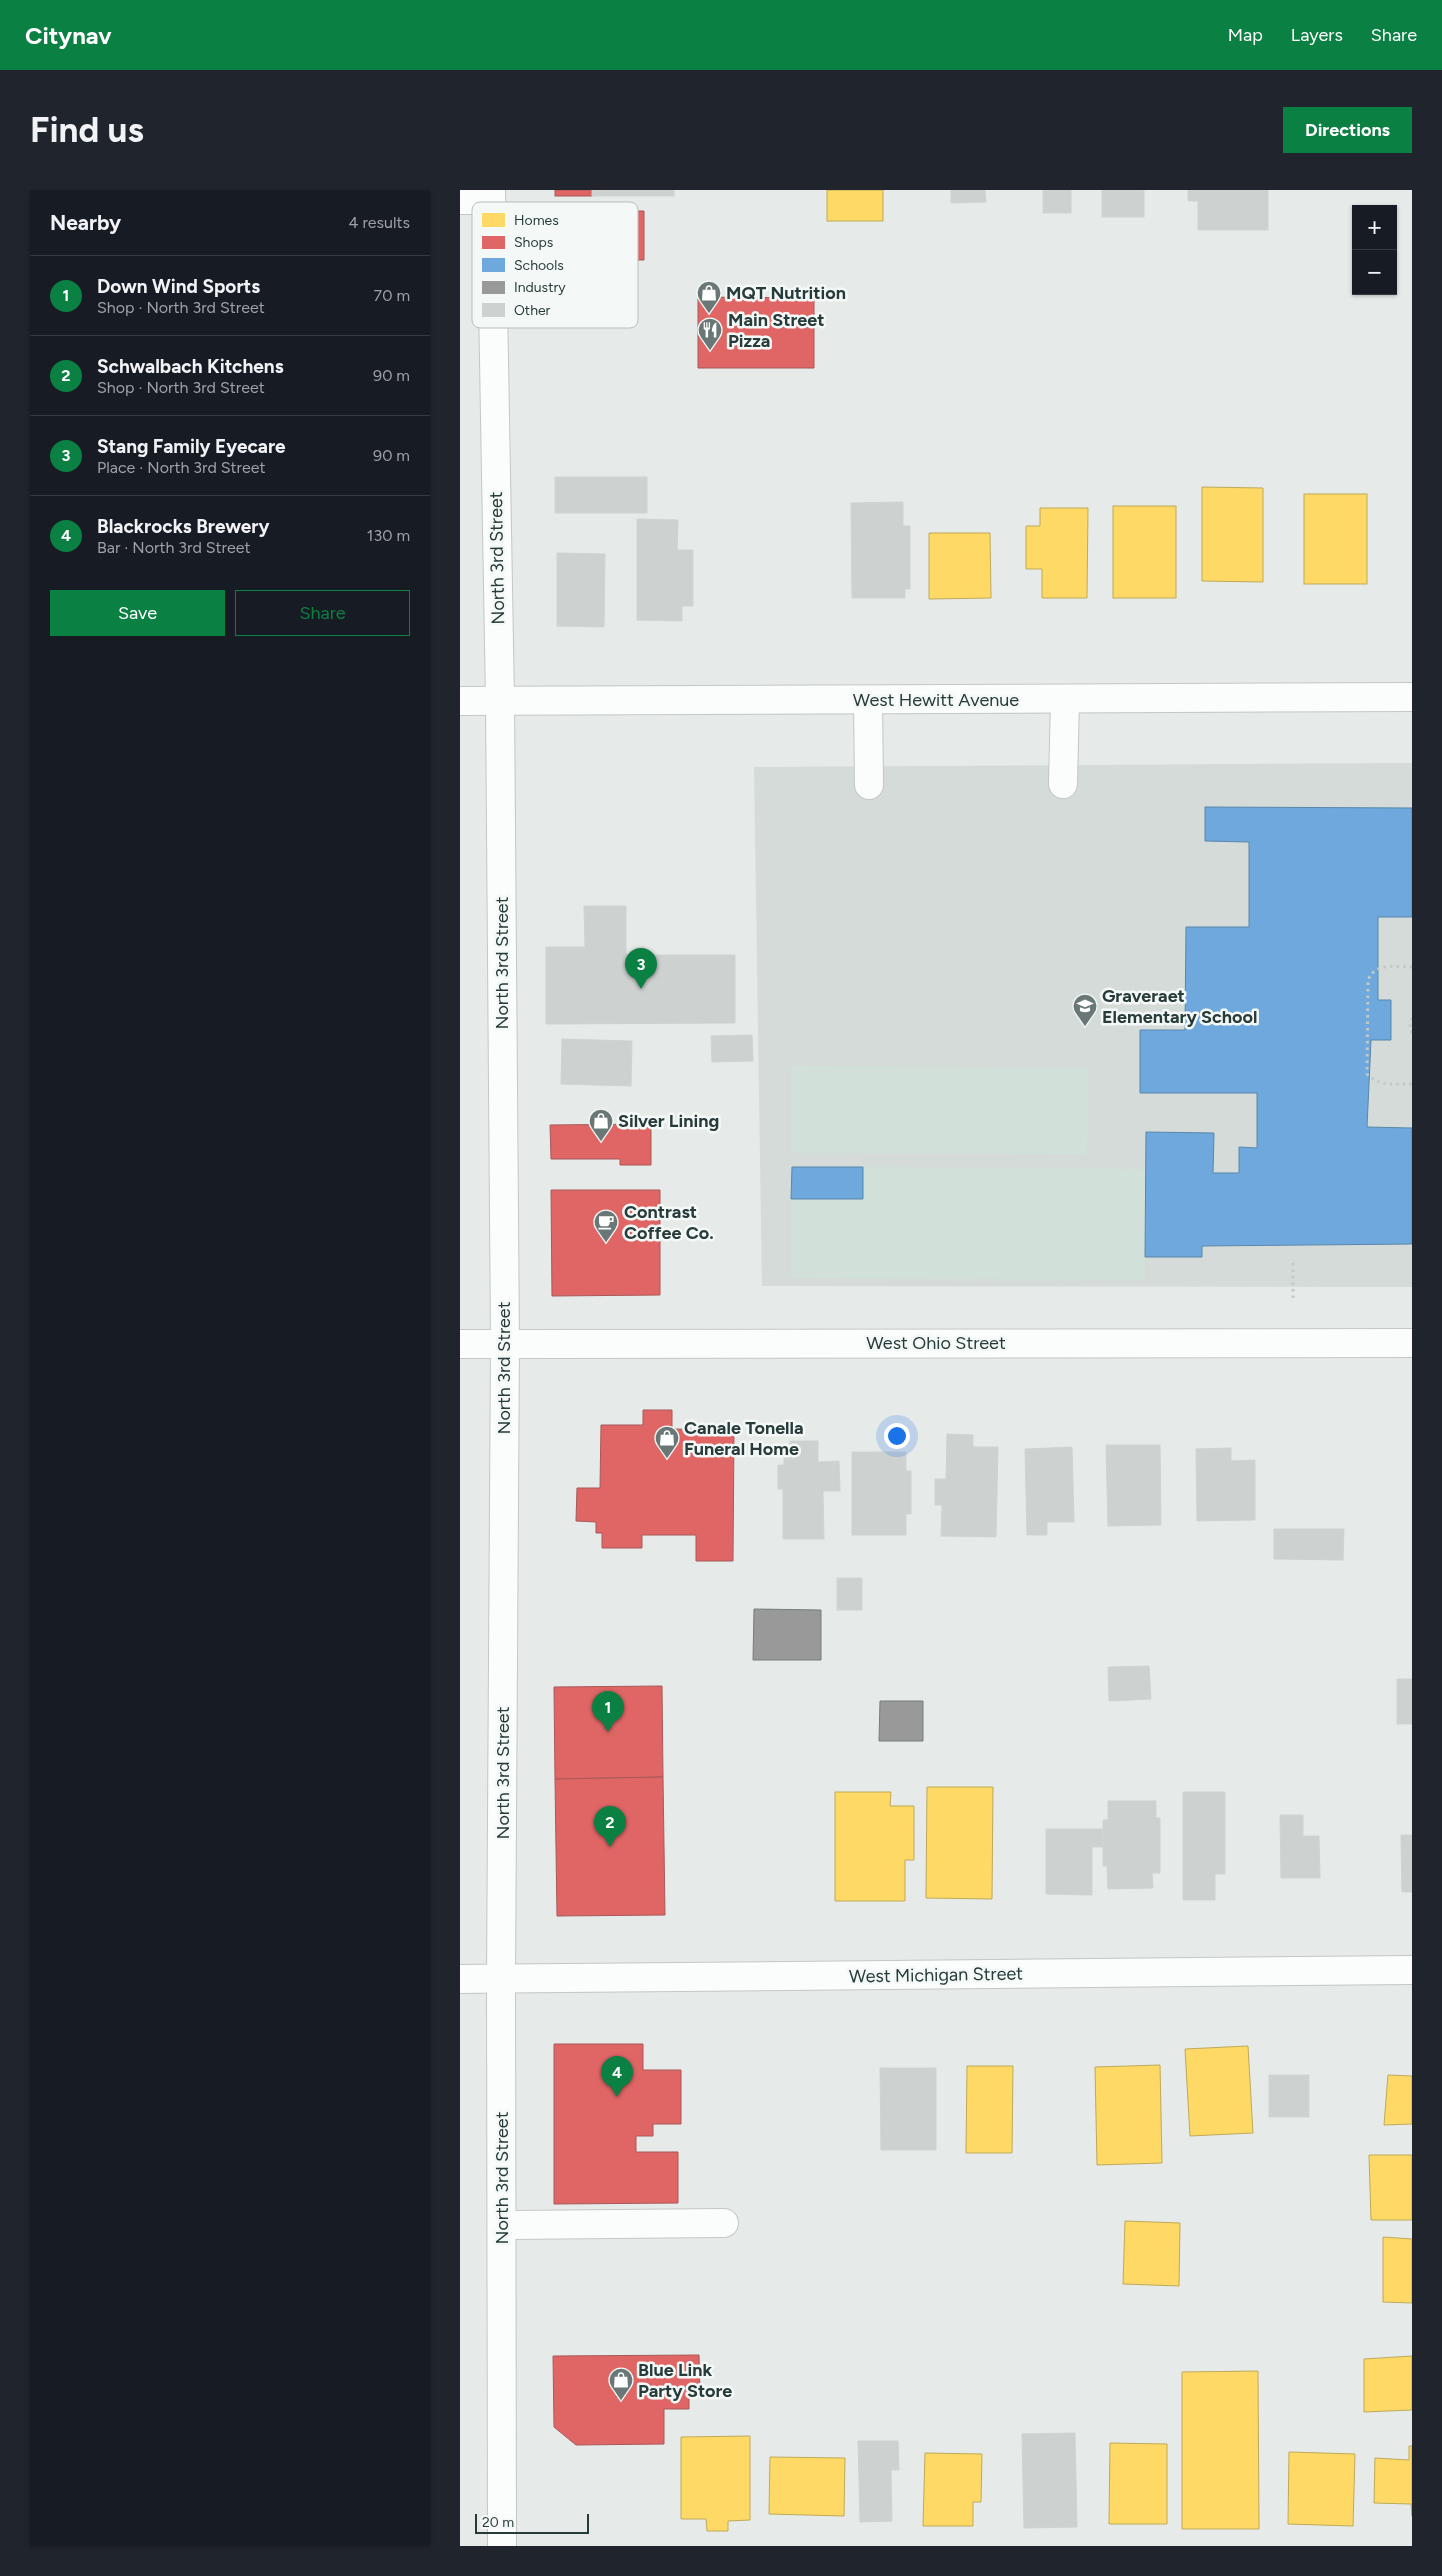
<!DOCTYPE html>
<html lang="en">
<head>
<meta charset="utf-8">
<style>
	body { margin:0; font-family:Figtree,sans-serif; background:#20242c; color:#f1f3f6 }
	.controls { position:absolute; right:15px; top:15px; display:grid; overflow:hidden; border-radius:0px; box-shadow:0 1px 4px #0004 }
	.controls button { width:45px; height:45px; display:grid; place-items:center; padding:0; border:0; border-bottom:1px solid #363941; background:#171b24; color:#f1f3f6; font:25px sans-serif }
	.scale { position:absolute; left:15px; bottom:12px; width:114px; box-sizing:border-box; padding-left:5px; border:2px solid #263b3a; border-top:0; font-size:14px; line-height:18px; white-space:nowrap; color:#263b3a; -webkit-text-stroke:4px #f4f9f7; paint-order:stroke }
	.you { position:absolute; left:436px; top:1245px; width:18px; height:18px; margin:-12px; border:4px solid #fff; border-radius:50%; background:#1a73e8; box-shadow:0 0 0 8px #1a73e833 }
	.badge { display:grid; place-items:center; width:32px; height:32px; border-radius:50%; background:#0b8043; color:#fff; font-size:16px; font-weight:700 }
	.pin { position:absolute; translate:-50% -41px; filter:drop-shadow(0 1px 2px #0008) }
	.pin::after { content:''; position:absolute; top:26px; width:18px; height:15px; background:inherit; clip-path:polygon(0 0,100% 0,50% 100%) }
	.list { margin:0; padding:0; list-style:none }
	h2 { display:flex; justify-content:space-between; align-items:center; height:65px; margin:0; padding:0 20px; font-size:21px }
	h2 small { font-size:16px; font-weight:400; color:#9ea1a6 }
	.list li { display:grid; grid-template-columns:32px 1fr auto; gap:15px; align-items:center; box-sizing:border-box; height:80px; padding:0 20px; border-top:1px solid #363941 }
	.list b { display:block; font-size:19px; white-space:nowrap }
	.list p { margin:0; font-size:16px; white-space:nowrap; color:#9ea1a6 }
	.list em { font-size:16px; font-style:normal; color:#9ea1a6 }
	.actions { display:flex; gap:10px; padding:15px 20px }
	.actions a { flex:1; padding:11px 0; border:1px solid #0b8043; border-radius:0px; text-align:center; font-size:18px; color:#0b8043 }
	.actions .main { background:#0b8043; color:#fff }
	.map { position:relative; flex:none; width:952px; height:2356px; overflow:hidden; border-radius:0px }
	header { display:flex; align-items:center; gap:30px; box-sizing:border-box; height:70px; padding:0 25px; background:#0b8043; color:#fff }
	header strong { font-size:24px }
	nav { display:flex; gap:28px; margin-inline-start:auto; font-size:18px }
	.intro { display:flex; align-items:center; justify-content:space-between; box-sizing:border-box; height:120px; padding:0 30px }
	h1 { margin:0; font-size:35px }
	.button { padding:12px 22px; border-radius:0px; background:#0b8043; color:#fff; font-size:18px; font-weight:700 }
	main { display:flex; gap:30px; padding:0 30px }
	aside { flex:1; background:#171b24; border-radius:0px; box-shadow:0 1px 4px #0004 }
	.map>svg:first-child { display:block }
</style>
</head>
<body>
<header>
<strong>Citynav</strong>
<nav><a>Map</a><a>Layers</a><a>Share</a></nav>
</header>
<div class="intro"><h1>Find us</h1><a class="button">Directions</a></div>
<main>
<aside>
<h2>Nearby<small>4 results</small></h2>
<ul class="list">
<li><span class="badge">1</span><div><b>Down Wind Sports</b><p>Shop · North 3rd Street</p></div><em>70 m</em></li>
<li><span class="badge">2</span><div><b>Schwalbach Kitchens</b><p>Shop · North 3rd Street</p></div><em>90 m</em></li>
<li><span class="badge">3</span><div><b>Stang Family Eyecare</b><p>Place · North 3rd Street</p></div><em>90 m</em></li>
<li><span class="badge">4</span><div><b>Blackrocks Brewery</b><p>Bar · North 3rd Street</p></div><em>130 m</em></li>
</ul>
<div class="actions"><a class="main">Save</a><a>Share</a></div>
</aside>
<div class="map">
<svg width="952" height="2356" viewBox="0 0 952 2356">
	<rect width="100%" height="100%" fill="#e6eae9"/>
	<polygon fill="#d4dbd9" points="952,573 952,1097 302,1096 294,577"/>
	<g fill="#d1e1da">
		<polygon points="331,876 628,878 627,964 331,963"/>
		<polygon points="403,977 685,979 685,1090 331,1088 331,1009 403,1009"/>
	</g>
	<g fill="#ffd966" stroke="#beaa59">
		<rect x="367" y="0" width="56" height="31"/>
		<polygon points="742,297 803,298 803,392 742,391"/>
		<rect x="844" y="304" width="63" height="90"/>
		<rect x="653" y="316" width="63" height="92"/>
		<polygon points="580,318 628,318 627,408 582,408 582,379 566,379 566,336 580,336"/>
		<polygon points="469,343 530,343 531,408 469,409"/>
		<polygon points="467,1597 533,1597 532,1709 466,1708"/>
		<polygon points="375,1602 431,1602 430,1616 454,1616 454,1670 445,1670 445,1711 375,1711"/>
		<polygon points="788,1856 793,1943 730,1946 725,1859"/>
		<polygon points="700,1875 702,1973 637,1975 635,1877"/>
		<polygon points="507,1876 553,1876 552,1963 506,1963"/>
		<polygon points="928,1885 952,1886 952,1934 924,1935"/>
		<polygon points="909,1965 952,1965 952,2030 911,2030"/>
		<polygon points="665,2031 720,2033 719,2096 663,2094"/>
		<polygon points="923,2047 952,2049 952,2113 923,2112"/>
		<polygon points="952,2166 952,2220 904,2222 904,2169"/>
		<polygon points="798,2181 799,2339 722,2339 722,2182"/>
		<polygon points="290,2246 290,2330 268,2331 268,2341 247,2341 246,2329 221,2329 221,2247"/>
		<polygon points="650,2253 707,2254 707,2334 649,2334"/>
		<polygon points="949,2256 952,2256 952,2326 951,2314 914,2313 915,2268 949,2270"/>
		<polygon points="829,2262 895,2264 893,2336 828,2334"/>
		<polygon points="465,2263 522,2264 521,2312 513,2312 513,2336 463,2336"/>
		<polygon points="310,2267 385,2268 384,2326 309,2324"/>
	</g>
	<g fill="#e06666" stroke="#a85959">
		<rect x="95" y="0" width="37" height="6"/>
		<polygon points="116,21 184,21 184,70 115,70"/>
		<polygon points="238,107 354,108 354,178 238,178"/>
		<polygon points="191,934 191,975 160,975 160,969 91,969 90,935"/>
		<polygon points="91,1000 200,1000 200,1105 92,1106"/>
		<polygon points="183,1220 212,1220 212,1239 274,1240 273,1371 236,1371 236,1345 182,1345 182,1358 142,1358 142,1343 136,1343 136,1332 116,1331 117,1298 140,1298 141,1235 183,1235"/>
		<polygon points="202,1496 203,1587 95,1589 94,1497"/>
		<polygon points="203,1587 205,1725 97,1726 95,1589"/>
		<polygon points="94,1854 183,1854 183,1880 221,1880 221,1934 193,1934 193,1946 176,1946 176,1962 218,1962 218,2013 94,2014"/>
		<polygon points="239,2165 240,2203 229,2203 229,2219 204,2219 204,2254 116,2255 94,2237 93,2166"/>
	</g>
	<g fill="#6fa8dc" stroke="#5987ab">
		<polygon points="745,617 952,618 952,727 918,727 918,810 931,810 931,850 911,850 907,937 952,938 952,1054 742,1056 742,1067 685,1067 686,942 754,943 753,983 779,983 779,957 797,958 797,903 680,903 680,840 725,840 726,737 789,737 789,652 745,651"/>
		<polygon points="332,977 403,977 403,1009 331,1009"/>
	</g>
	<g fill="#999" stroke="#767d7c">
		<polygon points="294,1419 361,1420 361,1470 293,1470"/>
		<polygon points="420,1511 463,1511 463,1551 419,1551"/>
	</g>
	<g fill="#cdd1d0" stroke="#cfd3d2">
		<rect x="132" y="0" width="82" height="6"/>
		<polygon points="491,0 525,0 526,12 491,13"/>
		<rect x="583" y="0" width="28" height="23"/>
		<rect x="642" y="0" width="42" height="27"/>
		<polygon points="728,0 808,0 808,40 738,40 738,11 728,11"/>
		<rect x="95" y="287" width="92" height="36"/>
		<polygon points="443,312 443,336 450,336 450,399 445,399 445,408 392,408 391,313"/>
		<polygon points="177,329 218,330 217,360 233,360 233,416 222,416 222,431 177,430"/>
		<polygon points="97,363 145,364 144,437 97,436"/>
		<polygon points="124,716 166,716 166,765 275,765 275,833 86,834 86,757 125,757"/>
		<polygon points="292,845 293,871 252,872 251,846"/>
		<polygon points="102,849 172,851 171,896 101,894"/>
		<polygon points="487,1244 513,1245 513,1257 538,1257 536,1347 481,1346 482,1315 475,1315 475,1289 486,1289"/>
		<polygon points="330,1251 358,1251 358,1272 379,1271 380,1301 363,1301 364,1349 323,1349 323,1299 318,1299 318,1275 324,1275 324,1267 330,1267"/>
		<polygon points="646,1255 700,1255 701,1335 648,1336"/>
		<polygon points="612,1257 614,1332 587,1332 587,1345 567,1345 565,1259"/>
		<polygon points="771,1258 771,1271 795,1270 795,1330 737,1331 736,1259"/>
		<polygon points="392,1262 446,1262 446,1281 451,1281 451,1324 446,1324 446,1345 392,1345"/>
		<polygon points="814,1339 884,1339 883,1370 814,1369"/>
		<rect x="377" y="1388" width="25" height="32"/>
		<polygon points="689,1476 691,1509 649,1511 648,1477"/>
		<rect x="937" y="1489" width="15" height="45"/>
		<polygon points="723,1602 765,1602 765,1684 755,1684 755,1710 723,1710"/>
		<polygon points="648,1611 696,1611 696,1628 700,1628 700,1683 692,1683 693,1698 648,1699 647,1676 643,1676 643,1630 648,1630"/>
		<polygon points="820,1625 843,1625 843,1646 859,1646 860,1688 821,1688"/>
		<polygon points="586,1639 643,1639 643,1657 632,1657 632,1705 586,1704"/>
		<polygon points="941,1645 952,1645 952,1702 942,1702"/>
		<polygon points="420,1878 476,1878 476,1960 421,1960"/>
		<rect x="809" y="1885" width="40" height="42"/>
		<polygon points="615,2243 617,2337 564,2338 562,2244"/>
		<polygon points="398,2251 438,2251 439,2280 431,2280 432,2331 400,2332"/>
	</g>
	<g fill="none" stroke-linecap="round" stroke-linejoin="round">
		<defs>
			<g id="minor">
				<polyline points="31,0 40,510 45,1153 41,1789 42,2356"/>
				<polyline points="0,10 31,10"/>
				<polyline points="408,510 409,595"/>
				<polyline points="0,511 952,507"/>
				<polyline points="603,594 605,510"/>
				<polyline points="0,1154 952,1153"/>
				<polyline points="0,1789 952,1780"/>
				<polyline points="42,2035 264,2033"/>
			</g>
		</defs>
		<use href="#minor" stroke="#c3c7c6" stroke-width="30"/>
		<g stroke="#c2cac9" stroke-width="3" stroke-dasharray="2.5 4" stroke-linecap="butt">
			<polyline points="71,73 96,72 96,32 108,32 109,71"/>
			<path d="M952 777C936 777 915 772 908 790L907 884C920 897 935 894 952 894"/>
			<polyline points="952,828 950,837 952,843"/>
			<polyline points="833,1073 833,1109"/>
		</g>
		<use href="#minor" stroke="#fbfcfc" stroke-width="28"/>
	</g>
	<defs>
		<symbol id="shop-pin" viewBox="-11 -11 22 30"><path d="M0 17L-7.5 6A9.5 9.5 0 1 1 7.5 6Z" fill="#697877" stroke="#f4f9f7"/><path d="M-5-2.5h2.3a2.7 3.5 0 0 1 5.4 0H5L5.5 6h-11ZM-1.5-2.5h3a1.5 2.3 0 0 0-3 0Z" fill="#fff"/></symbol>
		<symbol id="restaurant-pin" viewBox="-11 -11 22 30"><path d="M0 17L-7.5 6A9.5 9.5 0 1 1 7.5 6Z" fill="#697877" stroke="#f4f9f7"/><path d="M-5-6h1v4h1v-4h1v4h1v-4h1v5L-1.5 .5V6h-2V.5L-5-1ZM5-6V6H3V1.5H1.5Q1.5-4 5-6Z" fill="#fff"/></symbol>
		<symbol id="school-pin" viewBox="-11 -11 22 30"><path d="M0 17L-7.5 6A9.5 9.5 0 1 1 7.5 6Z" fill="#697877" stroke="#f4f9f7"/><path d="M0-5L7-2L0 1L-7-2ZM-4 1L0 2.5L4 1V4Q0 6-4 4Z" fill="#fff"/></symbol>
		<symbol id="cafe-pin" viewBox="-11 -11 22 30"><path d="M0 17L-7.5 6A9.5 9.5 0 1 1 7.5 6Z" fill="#697877" stroke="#f4f9f7"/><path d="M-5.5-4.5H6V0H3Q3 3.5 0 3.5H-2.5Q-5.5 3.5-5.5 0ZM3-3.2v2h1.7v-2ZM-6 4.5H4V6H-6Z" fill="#fff"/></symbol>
	</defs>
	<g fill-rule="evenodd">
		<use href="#shop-pin" x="235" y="89" width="28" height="38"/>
		<use href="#restaurant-pin" x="236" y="126" width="28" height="38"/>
		<use href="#school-pin" x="611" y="802" width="28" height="38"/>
		<use href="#shop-pin" x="127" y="917" width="28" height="38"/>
		<use href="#cafe-pin" x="132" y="1018" width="28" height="38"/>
		<use href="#shop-pin" x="193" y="1234" width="28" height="38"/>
		<use href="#shop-pin" x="147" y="2176" width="28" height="38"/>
	</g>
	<g text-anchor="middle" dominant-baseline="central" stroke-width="5" stroke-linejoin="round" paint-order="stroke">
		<g font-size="18" font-weight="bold" fill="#263b3a" stroke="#f4f9f7" text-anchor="start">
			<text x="266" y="103">MQT Nutrition</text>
			<text x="268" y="130">Main Street<tspan x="268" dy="21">Pizza</tspan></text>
			<text x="642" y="806">Graveraet<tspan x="642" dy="21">Elementary School</tspan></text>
			<text x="158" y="931">Silver Lining</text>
			<text x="164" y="1022">Contrast<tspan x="164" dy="21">Coffee Co.</tspan></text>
			<text x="224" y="1238">Canale Tonella<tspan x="224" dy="21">Funeral Home</tspan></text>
			<text x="178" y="2180">Blue Link<tspan x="178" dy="21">Party Store</tspan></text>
		</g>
		<g font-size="18" fill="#263b3a" stroke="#f4f9f7">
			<text transform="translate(37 368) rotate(-91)">North 3rd Street</text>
			<text x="476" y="510">West Hewitt Avenue</text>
			<text transform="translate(42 773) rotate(-90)">North 3rd Street</text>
			<text x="476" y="1153">West Ohio Street</text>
			<text transform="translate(44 1178) rotate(-90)">North 3rd Street</text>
			<text transform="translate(43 1583) rotate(-90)">North 3rd Street</text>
			<text transform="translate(476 1785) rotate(-1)">West Michigan Street</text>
			<text transform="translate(42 1988) rotate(-90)">North 3rd Street</text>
		</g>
	</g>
	<rect x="12" y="12" width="166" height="126" rx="8" fill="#f4f9f7" stroke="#b6c0be" stroke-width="1"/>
	<rect x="22" y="23" width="23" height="14" fill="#ffd966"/>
	<rect x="22" y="46" width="23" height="13" fill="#e06666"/>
	<rect x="22" y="68" width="23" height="14" fill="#6fa8dc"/>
	<rect x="22" y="91" width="23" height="13" fill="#999"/>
	<rect x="22" y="113" width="23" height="14" fill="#cdd1d0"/>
	<g font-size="14" fill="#263b3a">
		<text x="54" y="35">Homes</text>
		<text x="54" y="57">Shops</text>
		<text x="54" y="80">Schools</text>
		<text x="54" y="102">Industry</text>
		<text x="54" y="125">Other</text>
	</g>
</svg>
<div class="controls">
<button>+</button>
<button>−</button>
</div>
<div class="scale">20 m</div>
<div class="you"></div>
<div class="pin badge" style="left:148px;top:1542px">1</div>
<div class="pin badge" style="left:150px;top:1657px">2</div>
<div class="pin badge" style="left:181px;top:799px">3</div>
<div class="pin badge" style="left:157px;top:1907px">4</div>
</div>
</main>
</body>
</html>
